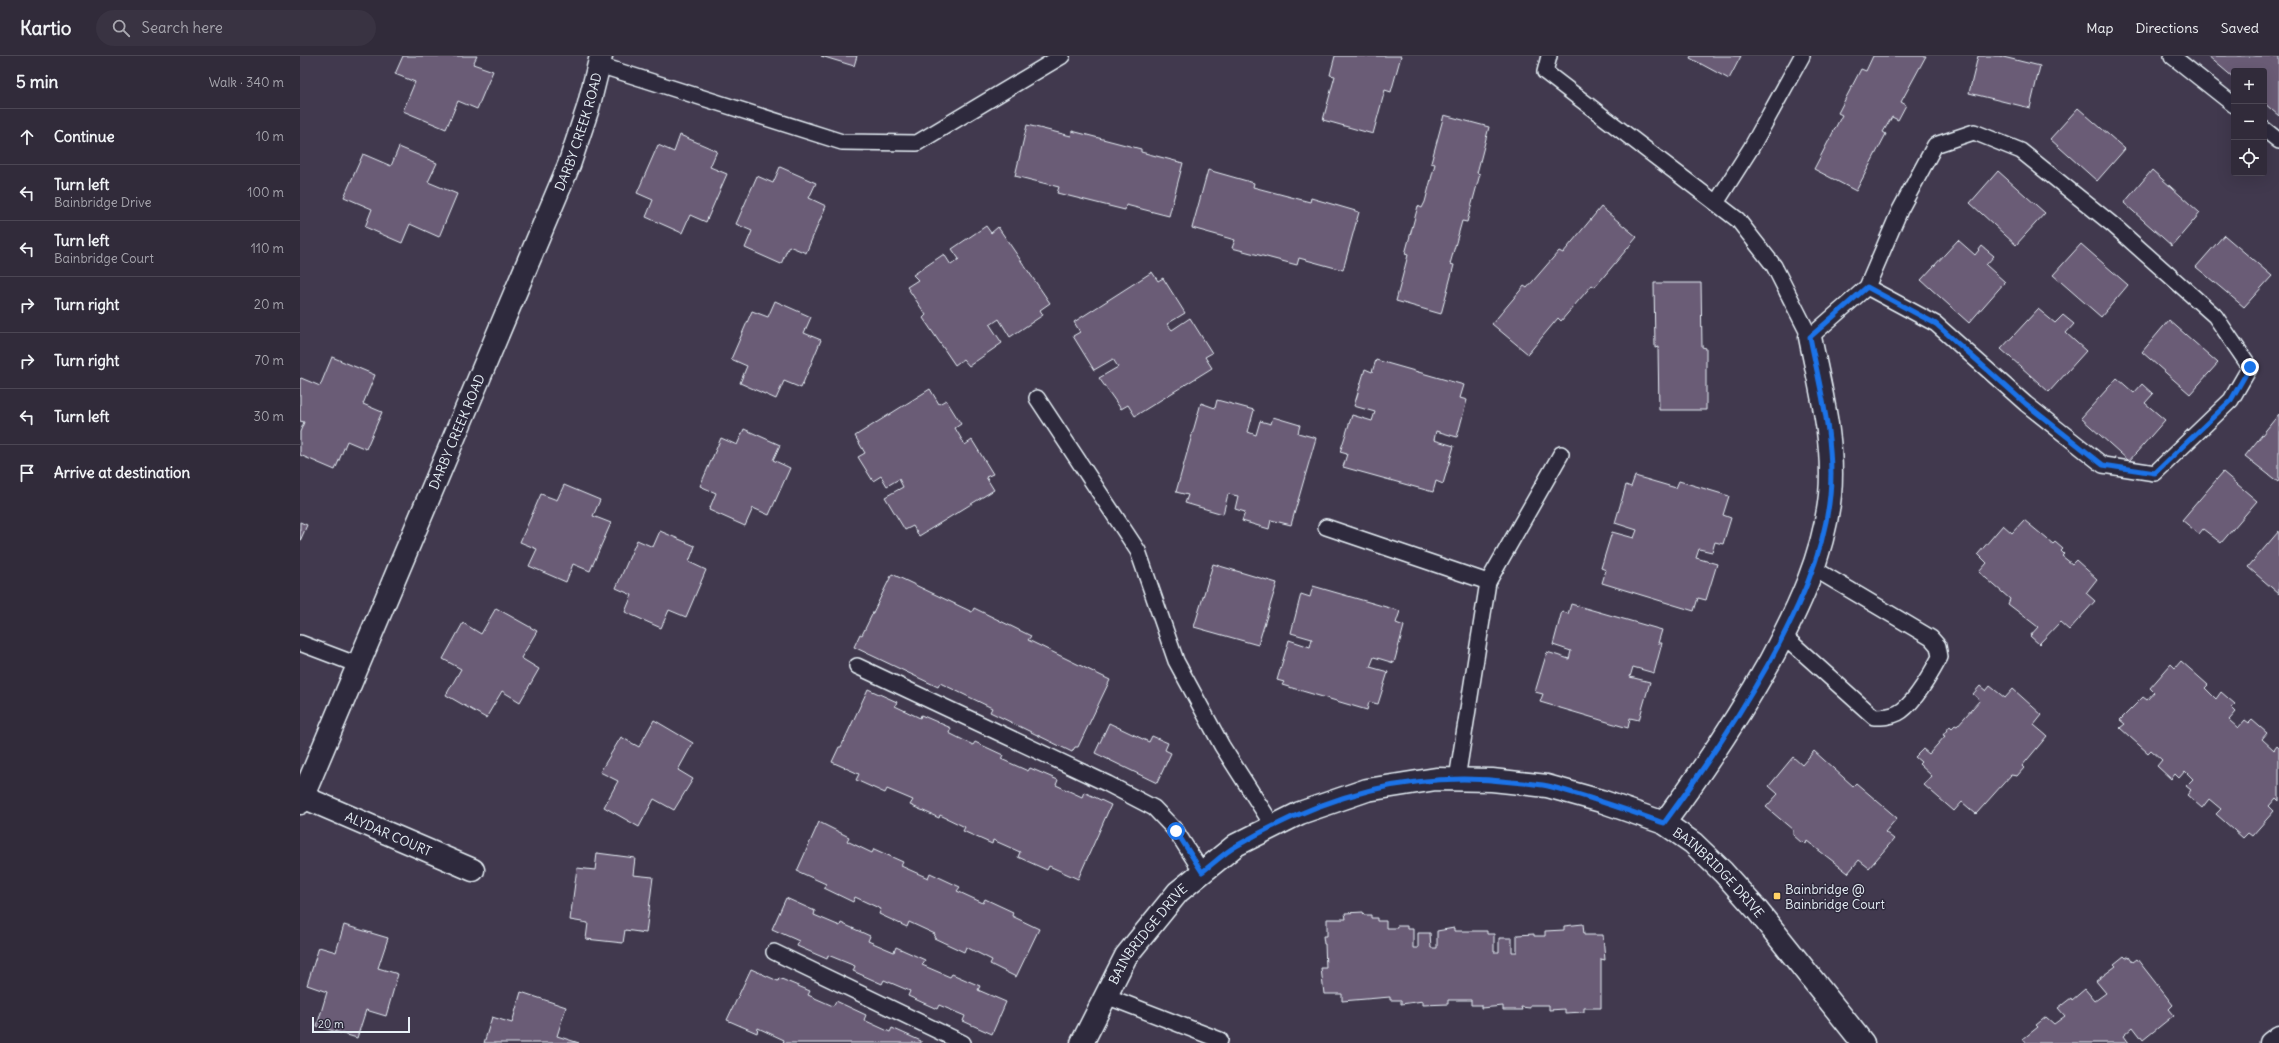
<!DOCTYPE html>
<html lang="en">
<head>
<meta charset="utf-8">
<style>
	body { margin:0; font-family:Delius,sans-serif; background:#393342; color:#f1f3f6 }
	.controls { position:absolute; right:12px; top:12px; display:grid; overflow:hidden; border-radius:4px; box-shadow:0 4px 16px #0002 }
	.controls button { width:36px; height:36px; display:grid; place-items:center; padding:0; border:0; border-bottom:1px solid #4c4754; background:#312b3a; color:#f1f3f6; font:20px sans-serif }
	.scale { position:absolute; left:12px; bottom:10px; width:98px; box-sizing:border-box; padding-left:4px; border:2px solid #e8f1f8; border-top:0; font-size:11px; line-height:14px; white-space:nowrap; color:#e8f1f8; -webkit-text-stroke:3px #2f2a3d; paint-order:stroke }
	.stop { position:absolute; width:12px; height:12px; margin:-9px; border:3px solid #1a73e8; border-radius:50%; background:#fff }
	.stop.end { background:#1a73e8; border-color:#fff; box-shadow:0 1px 4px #0008 }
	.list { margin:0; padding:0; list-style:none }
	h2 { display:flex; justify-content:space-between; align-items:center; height:52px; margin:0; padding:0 16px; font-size:17px }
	h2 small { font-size:13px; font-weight:400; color:#a8a7af }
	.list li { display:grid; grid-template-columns:26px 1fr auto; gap:12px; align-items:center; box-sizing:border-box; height:56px; padding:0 16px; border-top:1px solid #4c4754 }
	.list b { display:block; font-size:15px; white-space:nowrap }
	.list p { margin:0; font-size:13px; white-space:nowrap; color:#a8a7af }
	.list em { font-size:13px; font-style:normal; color:#a8a7af }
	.icon { flex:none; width:22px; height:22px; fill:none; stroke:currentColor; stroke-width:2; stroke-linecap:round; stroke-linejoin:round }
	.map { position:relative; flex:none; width:1979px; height:987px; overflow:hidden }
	header { display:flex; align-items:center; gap:24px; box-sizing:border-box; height:56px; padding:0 20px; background:#312b3a; border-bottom:1px solid #4c4754 }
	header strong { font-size:19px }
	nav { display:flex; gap:22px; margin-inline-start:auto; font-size:14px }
	.search { width:280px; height:36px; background:#393342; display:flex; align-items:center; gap:10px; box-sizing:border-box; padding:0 14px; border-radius:22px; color:#a8a7af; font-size:15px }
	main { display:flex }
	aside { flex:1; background:#312b3a }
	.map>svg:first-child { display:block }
</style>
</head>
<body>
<header>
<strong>Kartio</strong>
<div class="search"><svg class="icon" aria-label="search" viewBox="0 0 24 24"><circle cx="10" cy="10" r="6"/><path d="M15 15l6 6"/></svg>Search here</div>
<nav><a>Map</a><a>Directions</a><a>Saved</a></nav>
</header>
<main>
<aside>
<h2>5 min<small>Walk · 340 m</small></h2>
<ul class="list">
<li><svg class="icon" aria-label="ahead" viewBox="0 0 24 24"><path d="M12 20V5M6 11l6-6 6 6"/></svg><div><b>Continue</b></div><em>10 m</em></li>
<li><svg class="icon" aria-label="left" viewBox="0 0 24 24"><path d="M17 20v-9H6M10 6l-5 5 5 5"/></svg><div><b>Turn left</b><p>Bainbridge Drive</p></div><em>100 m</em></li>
<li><svg class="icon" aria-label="left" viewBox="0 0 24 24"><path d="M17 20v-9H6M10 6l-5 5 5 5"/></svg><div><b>Turn left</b><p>Bainbridge Court</p></div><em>110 m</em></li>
<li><svg class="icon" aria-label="right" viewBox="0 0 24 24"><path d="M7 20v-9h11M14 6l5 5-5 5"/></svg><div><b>Turn right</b></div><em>20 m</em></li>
<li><svg class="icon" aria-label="right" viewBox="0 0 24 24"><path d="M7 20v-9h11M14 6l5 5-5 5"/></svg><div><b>Turn right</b></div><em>70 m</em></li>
<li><svg class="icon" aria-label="left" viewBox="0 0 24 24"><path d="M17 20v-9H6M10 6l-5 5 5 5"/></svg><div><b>Turn left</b></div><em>30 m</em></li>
<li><svg class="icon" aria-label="arrive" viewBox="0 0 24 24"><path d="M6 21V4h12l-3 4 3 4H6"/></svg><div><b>Arrive at destination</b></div></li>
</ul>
</aside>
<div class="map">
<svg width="1979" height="987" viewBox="0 0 1979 987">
	<rect width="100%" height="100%" fill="#41394e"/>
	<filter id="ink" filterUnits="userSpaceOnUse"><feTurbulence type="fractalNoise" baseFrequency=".025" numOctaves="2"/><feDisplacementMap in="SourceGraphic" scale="8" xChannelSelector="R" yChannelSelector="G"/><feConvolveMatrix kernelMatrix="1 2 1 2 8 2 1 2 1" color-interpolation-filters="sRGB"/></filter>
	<g filter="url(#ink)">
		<g fill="#6b5b76" stroke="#e8f1f8">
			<polygon points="103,0 177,0 173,8 193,15 177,53 158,45 146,73 103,55 115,26 95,18"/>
			<polygon points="521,0 557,0 554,10"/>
			<polygon points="1035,0 1101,0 1091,36 1085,34 1073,78 1023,64 1035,20 1030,19"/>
			<polygon points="1391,0 1441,0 1429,23 1390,2"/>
			<polygon points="1573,0 1626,0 1601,46 1606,49 1598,64 1592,61 1583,76 1586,78 1556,135 1514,113 1542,59 1538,57 1561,13 1566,15"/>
			<polygon points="1678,0 1699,0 1740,10 1730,52 1669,37"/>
			<polygon points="1908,0 1979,0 1979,60 1964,47 1964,15 1934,15 1934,22"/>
			<polygon points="1778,52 1825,93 1797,125 1750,83"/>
			<polygon points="1144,59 1189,71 1177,117 1180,118 1167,166 1162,165 1150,208 1154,209 1141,258 1096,245 1108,199 1105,198 1118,150 1122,152 1125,146 1135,108 1131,107"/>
			<polygon points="727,69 771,80 772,75 841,93 841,96 883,107 869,160 826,149 825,154 757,137 759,131 715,120"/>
			<polygon points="380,79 417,95 410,111 427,118 406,166 390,159 382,177 346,161 353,144 337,137 358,89 374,96"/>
			<polygon points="99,91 137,107 128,126 157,138 139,181 110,168 102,187 65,171 72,153 44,141 63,98 91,110"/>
			<polygon points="480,111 516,127 509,142 526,150 506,197 489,190 481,208 445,192 452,175 436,168 457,120 473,127"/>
			<polygon points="908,114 954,127 953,131 1010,146 1011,142 1059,156 1043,214 999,202 997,209 932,192 935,184 892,172"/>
			<polygon points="1852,114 1900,157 1872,190 1824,147"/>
			<polygon points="1698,115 1745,157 1716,189 1670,147"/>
			<polygon points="1301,151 1337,181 1295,231 1292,229 1261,265 1258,262 1228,298 1192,268 1224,230 1227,232 1259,195 1263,197"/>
			<polygon points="686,170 691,177 698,171 750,247 740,254 743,259 710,281 699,263 690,269 702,287 669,310 663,303 655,309 623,262 626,259 607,231 618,224 613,219 644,198 651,209 659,203 652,193"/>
			<polygon points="1924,179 1972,220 1944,251 1896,211"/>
			<polygon points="1658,184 1675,199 1682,190 1694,200 1686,209 1705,226 1669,267 1621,224"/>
			<polygon points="1781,188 1828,229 1801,261 1753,219"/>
			<polygon points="852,216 858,225 863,222 885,257 867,268 872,274 890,262 912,297 905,301 912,312 835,360 828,349 821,353 799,322 818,311 813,303 794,314 773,280 780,276 774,266"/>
			<polygon points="1354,227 1401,227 1402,291 1406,292 1406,354 1359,354 1358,291 1355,292"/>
			<polygon points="475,245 511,261 504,277 521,284 501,332 484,325 476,343 440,327 447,310 431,303 452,255 468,261"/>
			<polygon points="1738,253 1755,267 1763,259 1774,268 1766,277 1786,295 1749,336 1701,293"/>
			<polygon points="1869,264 1918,307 1890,338 1842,296"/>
			<polygon points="32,301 75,319 63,348 82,356 66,393 47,385 35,414 0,399 0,376 4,366 0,365 0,323 1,322 20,330"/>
			<polygon points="1076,304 1164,329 1160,342 1167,344 1157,381 1136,375 1134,384 1154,390 1143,428 1136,425 1133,436 1043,411 1047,398 1040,396 1052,359 1072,365 1075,356 1054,350 1065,313 1072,316"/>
			<polygon points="1817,322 1834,337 1842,328 1853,338 1845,347 1865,364 1829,405 1781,362"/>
			<polygon points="630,333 639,348 646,344 661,368 655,372 665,389 672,384 693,418 686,421 694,434 619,480 613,470 605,474 585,441 603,431 599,423 587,430 581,420 573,425 558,401 565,397 555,380"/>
			<polygon points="917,344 954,354 948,376 956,379 960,365 971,368 973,361 1000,369 998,377 1016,382 991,469 971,464 969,473 942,465 945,456 935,453 938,440 928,438 923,458 885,447 888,439 876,436 901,347 915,352"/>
			<polygon points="1979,358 1979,424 1978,426 1945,400"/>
			<polygon points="444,373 480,389 473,404 490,412 469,459 453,452 445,470 409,454 416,437 400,430 421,382 437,389"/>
			<polygon points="1923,416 1957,445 1921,487 1903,473 1899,478 1882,464"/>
			<polygon points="1335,420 1376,432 1379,425 1429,440 1423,459 1431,462 1423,488 1415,486 1412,496 1399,493 1396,502 1417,508 1406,544 1398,542 1394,555 1302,527 1306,514 1301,512 1312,476 1334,482 1337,474 1315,467 1326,429 1331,431"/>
			<polygon points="264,429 300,444 293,460 311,467 290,515 273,508 266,526 229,510 237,493 220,486 241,438 257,444"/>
			<polygon points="1724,464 1753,488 1755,486 1763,493 1761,495 1764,498 1762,500 1772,508 1776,504 1797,523 1786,537 1795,545 1769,574 1760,566 1739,588 1730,580 1738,571 1708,548 1710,543 1679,516 1687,507 1678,498 1703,469 1712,477"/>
			<polygon points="0,466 7,469 0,485"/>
			<polygon points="360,475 395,490 389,506 406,514 386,561 369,554 361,572 325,556 332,539 316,532 337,484 353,491"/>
			<polygon points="1979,475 1979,538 1948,511"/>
			<polygon points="913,508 977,527 958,589 894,571"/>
			<polygon points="592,518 672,556 674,552 731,580 728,584 810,624 778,691 775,691 772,696 690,656 692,652 640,627 638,631 554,591 560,578 562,579"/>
			<polygon points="1013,530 1100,555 1096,567 1104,570 1094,607 1074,601 1070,611 1088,616 1078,648 1069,646 1067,654 982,629 984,626 977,624 989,584 1010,591 1012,583 991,577 1001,538 1010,541"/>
			<polygon points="1271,548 1362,574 1358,587 1362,587 1354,617 1333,611 1330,621 1350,626 1339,664 1330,662 1328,672 1240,646 1243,638 1235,636 1247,596 1269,603 1271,595 1253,589 1262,555 1268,558"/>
			<polygon points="196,552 237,575 221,602 239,613 220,646 202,635 186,662 146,639 161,613 143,603 163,567 181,578"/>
			<polygon points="1881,605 1908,629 1905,632 1916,643 1921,636 1935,648 1932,652 1936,656 1929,664 1938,672 1945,664 1949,667 1952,664 1967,677 1962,683 1974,694 1977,690 1979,692 1979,745 1976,742 1969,750 1974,755 1952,780 1948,777 1943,782 1916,758 1921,753 1909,743 1902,752 1887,739 1891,734 1886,730 1893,723 1885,715 1879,722 1875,718 1871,723 1857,710 1862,704 1851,694 1848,697 1820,672 1825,668 1820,664 1843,641 1847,644 1854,636 1850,632 1871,608 1875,612"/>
			<polygon points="1680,630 1686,635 1690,630 1705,642 1713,633 1742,659 1734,669 1747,680 1722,710 1724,712 1717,720 1711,719 1676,758 1662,746 1654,755 1624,729 1632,720 1619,708 1621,706 1615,701 1623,693 1629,698 1645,680 1643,679 1650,670 1652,672 1655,669 1657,670 1680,644 1673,638"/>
			<polygon points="568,633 597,646 595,650 620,662 621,659 651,672 649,677 673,689 675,686 703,699 701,703 728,715 730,712 758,724 756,729 782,741 784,736 811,749 778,823 749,810 747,814 718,801 720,796 693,784 692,788 663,775 665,771 640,759 639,762 610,749 613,744 587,733 585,737 556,724 559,718 532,706 539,691 541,691"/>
			<polygon points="354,664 393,687 378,714 393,723 374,754 354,743 339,771 304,751 318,725 300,716 321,681 339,691"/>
			<polygon points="809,667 849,686 852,680 868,687 865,694 871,697 857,727 795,697"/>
			<polygon points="1514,695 1553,730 1556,727 1597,762 1585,776 1594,783 1569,812 1559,804 1548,817 1507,785 1506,788 1503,785 1502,787 1493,779 1493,774 1466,751 1478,738 1469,730 1493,701 1502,709"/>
			<polygon points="519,766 549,781 547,785 572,797 574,793 603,806 601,810 628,822 630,817 660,831 657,835 683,847 685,843 713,856 712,860 739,873 716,921 690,908 692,904 666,891 664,896 634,882 635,878 609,866 607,871 579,858 581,853 555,841 553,846 524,832 526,828 497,815"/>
			<polygon points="297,797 335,802 333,819 353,821 346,877 325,874 323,887 286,883 288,867 270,864 277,812 295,814"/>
			<polygon points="486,842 515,855 514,859 540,870 541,867 570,880 568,885 594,896 596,891 625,904 622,909 650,921 652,918 680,930 678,934 706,946 692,978 663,965 665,960 639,949 637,953 608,940 610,935 584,924 582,928 553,915 555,910 528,899 527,903 497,890 499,885 472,873"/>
			<polygon points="1063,856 1064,859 1071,859 1071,862 1077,862 1077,865 1086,865 1086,872 1097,872 1097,870 1107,870 1107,873 1113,873 1113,892 1118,892 1118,877 1130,877 1131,892 1137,892 1137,875 1154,872 1154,875 1187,875 1187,878 1194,878 1194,896 1199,896 1199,882 1212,882 1212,896 1217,896 1217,879 1234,878 1234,880 1245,880 1245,875 1264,874 1264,870 1283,868 1284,879 1303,879 1305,904 1301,903 1301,952 1284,952 1284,956 1265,957 1265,953 1249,954 1249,949 1230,949 1230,952 1221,951 1222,954 1203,954 1203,950 1181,952 1181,949 1171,949 1171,944 1148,944 1148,948 1123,949 1123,945 1101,948 1101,944 1090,944 1090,941 1042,945 1042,938 1024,938 1021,912 1026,912 1025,888 1024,888 1023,880 1027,880 1027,863 1046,863 1045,857"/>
			<polygon points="44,869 88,882 78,912 98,918 86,960 66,954 57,982 17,970 27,936 7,929 19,891 36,896"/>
			<polygon points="1824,900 1826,902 1829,900 1833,906 1837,903 1873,949 1869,953 1874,959 1843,984 1833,971 1823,980 1828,987 1726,987 1723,983 1738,971 1736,969 1746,961 1754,968 1765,960 1758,952 1771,942 1772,944 1785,933 1795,945 1806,937 1796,925 1816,910 1814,908"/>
			<polygon points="451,913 478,925 479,922 510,935 508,939 533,950 536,945 566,959 564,964 590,976 592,972 621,985 621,987 483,987 484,984 458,972 457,977 427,964"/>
			<polygon points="221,936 266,951 257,980 279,987 184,987 192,961 212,967"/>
		</g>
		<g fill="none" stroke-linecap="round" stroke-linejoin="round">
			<defs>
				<g id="lane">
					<polyline points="1249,0 1245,16 1438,164 1474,210 1510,281 1567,231 1600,154 1635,89 1674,76 1721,95 1813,169 1915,260 1950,311 1931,344 1855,417 1803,409 1726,348 1636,268 1567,231"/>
					<polyline points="1872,0 1934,49"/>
					<polyline points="299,9 542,86 617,87 762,0"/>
					<polyline points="1964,73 1979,85"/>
					<polyline points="1416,147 1451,92 1502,0"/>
					<polyline points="737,342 838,495 876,605 922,690 973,770"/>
					<polyline points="1026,471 1188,526 1157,723"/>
					<polyline points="1188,526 1261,398"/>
					<path d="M1484 580 1574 661C1582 661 1590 661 1598 657 1614 649 1632 616 1640 601L1638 590 1631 582 1513 512"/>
					<polyline points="0,587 58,609"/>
					<polyline points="557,610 808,728 854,752 876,775 902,816"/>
					<polyline points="474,896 663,987"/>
					<polyline points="806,940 920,984"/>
				</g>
				<g id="street">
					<path id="s1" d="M3 741 173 814"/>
					<path id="s2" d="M0 747 269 109 288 52 301 0"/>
					<path d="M1364 767C1404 713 1437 664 1470 605 1498 553 1524 499 1530 439 1535 386 1520 332 1510 281"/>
					<path id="s3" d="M782 987 826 900 878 836 936 789 1000 757 1067 734 1136 723 1192 724 1247 730 1301 745 1364 767 1393 787 1423 816 1457 854 1563 987"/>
					<polyline points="1971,987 1979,981"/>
				</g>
			</defs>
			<use href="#lane" stroke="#e8f1f8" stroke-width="18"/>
			<use href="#street" stroke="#e8f1f8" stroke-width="25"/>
			<use href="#lane" stroke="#2f2a3d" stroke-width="15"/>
			<use href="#street" stroke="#2f2a3d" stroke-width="22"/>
		</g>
	</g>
	<g fill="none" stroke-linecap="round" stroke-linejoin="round" filter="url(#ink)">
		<path stroke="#1a73e8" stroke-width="5" d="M876 775 902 816C914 807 925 796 938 789 1024 739 1113 714 1212 726 1224 727 1237 728 1248 730 1288 740 1326 754 1364 767 1404 713 1437 664 1470 605 1498 553 1524 499 1530 439 1535 386 1520 332 1510 281L1567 231 1636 268 1726 348 1803 409 1855 417 1931 344 1950 311"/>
	</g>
	<rect fill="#ffd166" stroke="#2f2a3d" stroke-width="1.5" x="1473" y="836" width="8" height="8" rx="2"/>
	<g text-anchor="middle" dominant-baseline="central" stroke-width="3" stroke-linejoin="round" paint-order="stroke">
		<g font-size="13" fill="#e8f1f8" stroke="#2f2a3d">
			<text stroke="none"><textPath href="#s2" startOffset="727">DARBY CREEK ROAD</textPath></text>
			<text stroke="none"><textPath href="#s2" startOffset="403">DARBY CREEK ROAD</textPath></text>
			<text stroke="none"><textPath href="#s1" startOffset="93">ALYDAR COURT</textPath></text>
			<text stroke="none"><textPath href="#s3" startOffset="775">BAINBRIDGE DRIVE</textPath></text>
			<text stroke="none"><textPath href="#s3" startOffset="128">BAINBRIDGE DRIVE</textPath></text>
		</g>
		<g font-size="13" fill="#e8f1f8" stroke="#2f2a3d" text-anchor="start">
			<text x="1485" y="833">Bainbridge @<tspan x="1485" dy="15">Bainbridge Court</tspan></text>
		</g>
	</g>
</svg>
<div class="controls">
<button>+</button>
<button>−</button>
<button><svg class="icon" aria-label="locate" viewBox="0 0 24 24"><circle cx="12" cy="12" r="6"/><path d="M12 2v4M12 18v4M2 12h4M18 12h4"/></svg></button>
</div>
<div class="scale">20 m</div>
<div class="stop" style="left:876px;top:775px"></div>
<div class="stop end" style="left:1950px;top:311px"></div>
</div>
</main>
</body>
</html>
